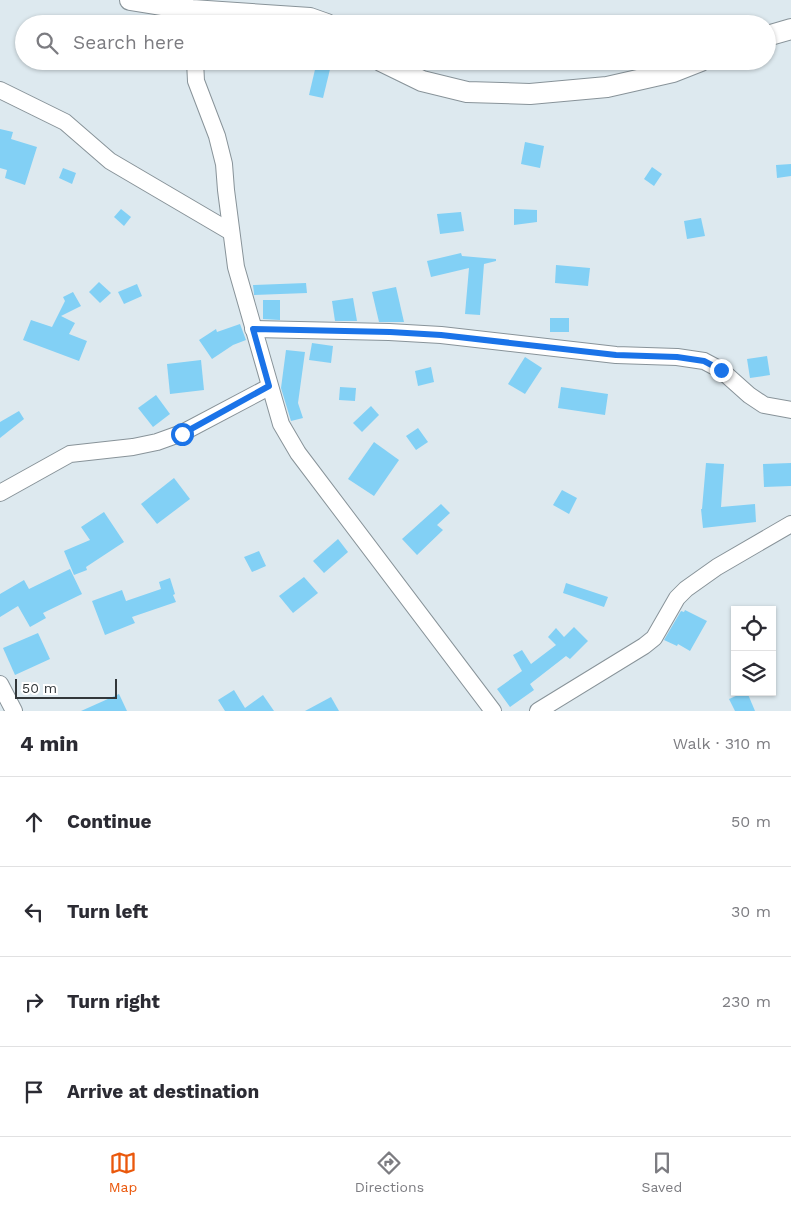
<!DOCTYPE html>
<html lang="en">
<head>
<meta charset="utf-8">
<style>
	body { margin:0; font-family:"Work Sans",sans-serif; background:#f2f2f3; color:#2b2b33 }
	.controls { position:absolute; right:15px; bottom:15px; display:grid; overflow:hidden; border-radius:0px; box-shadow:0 1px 4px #0004 }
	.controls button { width:45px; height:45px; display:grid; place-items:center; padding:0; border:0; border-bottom:1px solid #e1e1e2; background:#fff; color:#2b2b33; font:25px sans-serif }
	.scale { position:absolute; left:15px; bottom:12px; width:102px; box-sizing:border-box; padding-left:5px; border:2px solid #32373a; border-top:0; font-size:14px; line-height:18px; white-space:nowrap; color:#32373a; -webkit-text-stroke:4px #fff; paint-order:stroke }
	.stop { position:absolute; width:15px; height:15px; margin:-11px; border:4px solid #1a73e8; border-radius:50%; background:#fff }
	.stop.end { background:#1a73e8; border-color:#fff; box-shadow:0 1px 5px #0008 }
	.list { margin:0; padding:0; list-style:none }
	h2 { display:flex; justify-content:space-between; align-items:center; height:65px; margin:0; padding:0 20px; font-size:21px }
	h2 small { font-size:16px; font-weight:400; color:#7c7c81 }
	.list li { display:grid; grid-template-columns:32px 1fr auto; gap:15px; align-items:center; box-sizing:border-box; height:90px; padding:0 20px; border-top:1px solid #e1e1e2 }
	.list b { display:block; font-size:19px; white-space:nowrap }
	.list em { font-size:16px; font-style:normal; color:#7c7c81 }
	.icon { flex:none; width:28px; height:28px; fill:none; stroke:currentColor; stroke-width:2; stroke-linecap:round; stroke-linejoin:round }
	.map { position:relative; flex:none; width:791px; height:711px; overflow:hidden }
	.search { position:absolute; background:#fff; box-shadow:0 1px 4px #0004; left:15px; right:15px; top:15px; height:55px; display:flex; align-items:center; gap:12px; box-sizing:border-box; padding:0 18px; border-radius:28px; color:#7c7c81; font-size:19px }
	.sheet { height:425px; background:#fff }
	nav { display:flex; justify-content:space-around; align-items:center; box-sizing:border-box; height:70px; border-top:1px solid #e1e1e2; background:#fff; font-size:14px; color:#7c7c81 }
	nav a { display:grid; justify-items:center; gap:2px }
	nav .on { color:#ea580c }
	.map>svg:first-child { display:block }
</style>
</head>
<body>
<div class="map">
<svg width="791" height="711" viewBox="0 0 791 711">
	<rect width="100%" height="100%" fill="#dde9ef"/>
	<g fill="#82d0f5">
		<polygon points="317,61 332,61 323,98 309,95"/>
		<polygon points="0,129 13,132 11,139 37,147 25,185 5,178 7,170 0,168"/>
		<polygon points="525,142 544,146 540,168 521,164"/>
		<polygon points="791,164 791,176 777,178 776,165"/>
		<polygon points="652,167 662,174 654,186 644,179"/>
		<polygon points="63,168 76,173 72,184 59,178"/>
		<polygon points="121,209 131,217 124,226 114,217"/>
		<polygon points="514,209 537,210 537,222 514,225"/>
		<polygon points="461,212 464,231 440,234 437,214"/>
		<polygon points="701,218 705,236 687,239 684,221"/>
		<polygon points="461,253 462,256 496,259 496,261 484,264 480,315 465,314 469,268 431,277 427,261"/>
		<polygon points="556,265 590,268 588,286 555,283"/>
		<polygon points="99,282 111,293 100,303 89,292"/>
		<polygon points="306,283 307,293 254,295 254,293 253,285"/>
		<polygon points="137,284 142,296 124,304 118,292"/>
		<polygon points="396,287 404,322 379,322 372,292"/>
		<polygon points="73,292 81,306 61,316 75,323 69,334 87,341 79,361 23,340 31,320 52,327 65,301 63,297"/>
		<polygon points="353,298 357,321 335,321 332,301"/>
		<polygon points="263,300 280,300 280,320 263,319"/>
		<rect x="550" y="318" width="19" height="14"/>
		<polygon points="240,324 246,340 233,345 212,359 199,340 216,329 217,332"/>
		<polygon points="312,343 333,346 331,363 309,360"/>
		<polygon points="286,350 305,352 298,403 303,418 291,421 281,388"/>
		<polygon points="767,356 770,375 750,378 747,359"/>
		<polygon points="525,357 542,368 525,394 508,384"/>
		<polygon points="201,360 204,390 170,394 167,364"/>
		<polygon points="431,367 434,382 418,386 415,371"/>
		<polygon points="340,387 356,388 355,401 339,400"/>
		<polygon points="561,387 608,394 605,415 558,408"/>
		<polygon points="156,395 170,414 153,427 138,408"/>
		<polygon points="371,406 379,415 362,432 353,423"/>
		<polygon points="19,411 24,419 0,438 0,422"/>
		<polygon points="418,428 428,442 416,450 406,436"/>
		<polygon points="374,442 399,460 374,496 348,479"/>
		<polygon points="706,463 724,464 721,507 755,504 756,522 703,528 701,509 702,509"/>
		<polygon points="791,463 791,486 764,487 763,464"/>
		<polygon points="174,478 190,499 157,524 141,504"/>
		<polygon points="562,490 577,498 569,514 553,505"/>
		<polygon points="441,504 450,513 437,525 443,530 417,555 402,539"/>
		<polygon points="104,512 124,542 86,567 87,570 74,575 64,551 90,540 81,527"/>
		<polygon points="338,539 348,552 324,573 313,561"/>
		<polygon points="259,551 266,566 252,572 244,557"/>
		<polygon points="70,569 82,594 43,613 46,618 30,627 18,606 0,617 0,594 24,580 29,589"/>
		<polygon points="304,577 318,593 293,613 279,596"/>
		<polygon points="170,578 175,594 173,595 176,602 132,617 135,623 105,635 92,601 122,590 126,601 161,589 159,582"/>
		<polygon points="566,583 608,597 604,607 563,593"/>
		<polygon points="685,610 707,621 690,651 678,644 677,646 664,640 681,611 684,612"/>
		<polygon points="574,627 588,641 570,659 566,656 530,684 534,690 510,707 497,689 522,671 513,655 522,650 531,664 556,645 548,637 556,628 564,637"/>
		<polygon points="38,633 50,659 15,675 3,648"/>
		<polygon points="234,690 245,708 263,695 274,711 225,711 218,700"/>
		<polygon points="745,692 747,692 755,711 735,711 729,699"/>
		<polygon points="119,694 127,711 81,711"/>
		<polygon points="331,697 339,711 305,711"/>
	</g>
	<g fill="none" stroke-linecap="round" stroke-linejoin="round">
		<defs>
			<g id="minor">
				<polyline points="195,61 196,81 217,136 224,164 226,190 236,267 281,424 298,453 493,711"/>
				<polyline points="0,90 65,122 110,161 231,232"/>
				<polyline points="253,329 389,332 441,335 616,355 677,357 704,361 721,370 749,395 764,405 791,410"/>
				<polyline points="0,493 70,454 133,447 157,442 182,433 269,387"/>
				<polyline points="0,684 14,711"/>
				<polyline points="538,711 644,646 654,638 677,598 686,589 717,567 791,524"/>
			</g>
			<g id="tertiary">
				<polyline points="130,0 192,10 310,18 327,24"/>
				<polyline points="767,36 791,29"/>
				<polyline points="381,61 422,81 467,92 530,94 607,87 673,72 701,61"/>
			</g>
		</defs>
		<use href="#minor" stroke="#889399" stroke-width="18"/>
		<use href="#tertiary" stroke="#889399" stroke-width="22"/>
		<use href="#minor" stroke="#fff" stroke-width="16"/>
		<use href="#tertiary" stroke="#fff" stroke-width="20"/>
	</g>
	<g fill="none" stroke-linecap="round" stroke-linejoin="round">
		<polyline stroke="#1a73e8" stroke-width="6" points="182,434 269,386 253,329 390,332 441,335 616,355 677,357 704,361 721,370"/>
	</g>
</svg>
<div class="controls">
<button><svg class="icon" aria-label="locate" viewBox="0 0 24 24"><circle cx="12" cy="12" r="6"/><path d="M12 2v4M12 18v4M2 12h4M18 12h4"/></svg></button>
<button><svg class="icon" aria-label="layers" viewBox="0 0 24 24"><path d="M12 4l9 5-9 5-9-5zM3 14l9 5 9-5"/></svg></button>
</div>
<div class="scale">50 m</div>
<div class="stop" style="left:182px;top:434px"></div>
<div class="stop end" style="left:721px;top:370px"></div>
<div class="search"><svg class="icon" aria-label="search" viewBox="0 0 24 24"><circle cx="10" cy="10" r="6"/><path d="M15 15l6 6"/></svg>Search here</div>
</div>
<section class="sheet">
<h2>4 min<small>Walk · 310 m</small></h2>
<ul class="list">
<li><svg class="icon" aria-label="ahead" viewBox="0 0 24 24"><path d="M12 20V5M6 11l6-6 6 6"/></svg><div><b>Continue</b></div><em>50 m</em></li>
<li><svg class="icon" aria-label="left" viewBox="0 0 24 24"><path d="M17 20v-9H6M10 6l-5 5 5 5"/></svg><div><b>Turn left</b></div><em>30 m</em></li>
<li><svg class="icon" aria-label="right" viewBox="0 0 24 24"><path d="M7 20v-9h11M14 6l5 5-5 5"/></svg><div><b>Turn right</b></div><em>230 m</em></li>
<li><svg class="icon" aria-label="arrive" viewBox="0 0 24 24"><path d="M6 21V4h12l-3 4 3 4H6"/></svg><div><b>Arrive at destination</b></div></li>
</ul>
</section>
<nav>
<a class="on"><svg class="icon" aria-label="map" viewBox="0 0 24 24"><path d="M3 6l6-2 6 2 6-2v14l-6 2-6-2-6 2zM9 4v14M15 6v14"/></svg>Map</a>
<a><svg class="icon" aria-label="directions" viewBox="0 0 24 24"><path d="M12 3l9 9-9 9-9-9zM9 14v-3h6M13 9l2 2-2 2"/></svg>Directions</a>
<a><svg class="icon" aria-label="saved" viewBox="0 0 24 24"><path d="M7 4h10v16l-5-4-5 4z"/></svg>Saved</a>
</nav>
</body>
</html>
